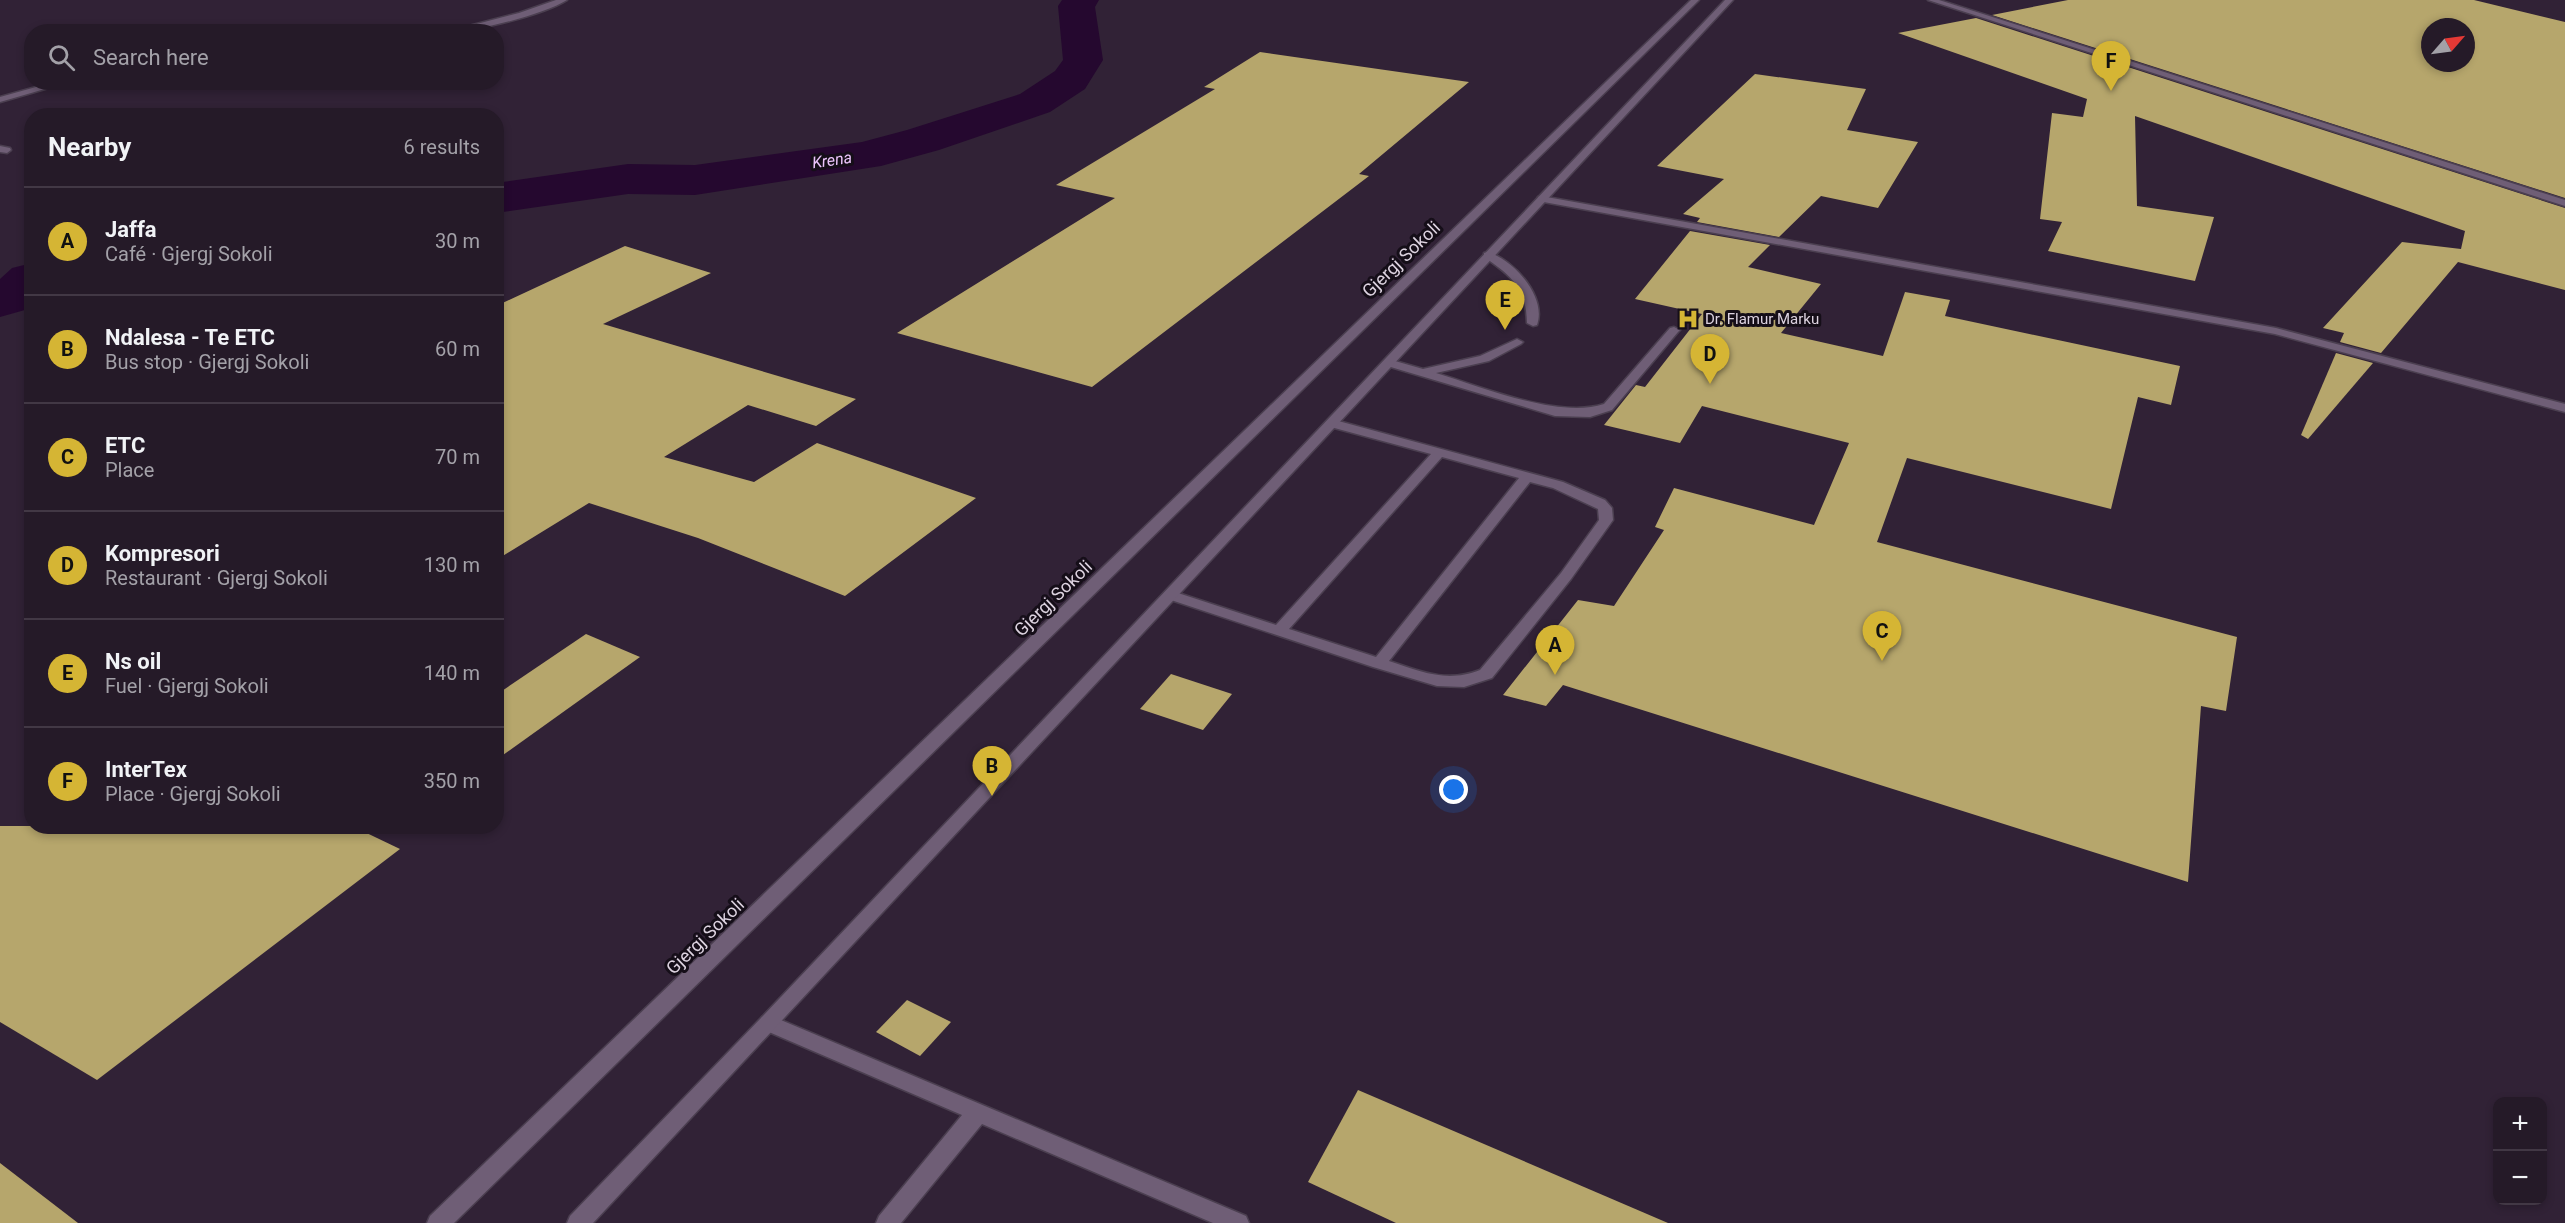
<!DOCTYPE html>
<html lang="en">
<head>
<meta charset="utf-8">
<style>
	body { margin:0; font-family:Roboto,sans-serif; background:#2d2330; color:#f1f3f6 }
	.controls { position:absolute; right:18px; bottom:18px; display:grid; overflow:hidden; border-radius:12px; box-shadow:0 3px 9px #0003 }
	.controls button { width:54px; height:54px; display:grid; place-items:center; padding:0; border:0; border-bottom:2px solid #423845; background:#251a28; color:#f1f3f6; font:30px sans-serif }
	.compass { position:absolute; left:2421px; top:18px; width:54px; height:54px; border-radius:50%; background:#251a28; box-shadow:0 3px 9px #0003; rotate:62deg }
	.you { position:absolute; left:1454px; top:790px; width:21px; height:21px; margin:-15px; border:4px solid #fff; border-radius:50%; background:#1a73e8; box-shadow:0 0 0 9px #1a73e833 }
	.badge { display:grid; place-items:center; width:39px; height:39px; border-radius:50%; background:#d5b534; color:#111; font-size:20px; font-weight:700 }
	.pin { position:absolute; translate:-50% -50px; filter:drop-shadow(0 2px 3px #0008) }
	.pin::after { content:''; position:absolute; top:32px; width:21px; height:18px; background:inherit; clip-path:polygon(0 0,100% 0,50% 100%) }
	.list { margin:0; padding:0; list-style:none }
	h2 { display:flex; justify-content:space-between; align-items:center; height:78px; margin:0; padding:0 24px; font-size:26px }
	h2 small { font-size:20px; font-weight:400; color:#a3a1a8 }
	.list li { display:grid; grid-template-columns:39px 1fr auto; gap:18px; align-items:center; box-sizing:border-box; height:108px; padding:0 24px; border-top:2px solid #423845 }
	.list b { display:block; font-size:22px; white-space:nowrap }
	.list p { margin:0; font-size:20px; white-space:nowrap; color:#a3a1a8 }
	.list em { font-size:20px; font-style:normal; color:#a3a1a8 }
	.icon { flex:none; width:33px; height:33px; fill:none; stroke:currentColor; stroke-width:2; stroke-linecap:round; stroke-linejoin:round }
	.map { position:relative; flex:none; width:2565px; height:1223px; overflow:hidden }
	.search { position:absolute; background:#251a28; box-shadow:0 3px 9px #0003; left:24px; top:24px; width:480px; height:66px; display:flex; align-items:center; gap:15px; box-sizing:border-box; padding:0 21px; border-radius:24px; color:#a3a1a8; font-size:22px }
	.panel { position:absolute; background:#251a28; box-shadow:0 3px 9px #0003; left:24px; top:108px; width:480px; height:726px; border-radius:24px }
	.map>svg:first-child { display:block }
</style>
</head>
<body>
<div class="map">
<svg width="2565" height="1223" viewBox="0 0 2565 1223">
	<rect width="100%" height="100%" fill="#312236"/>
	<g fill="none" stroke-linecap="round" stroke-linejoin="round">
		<g fill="#25082f" fill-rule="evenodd">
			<polygon points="1062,0 1099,0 1095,7 1103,60 1085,89 1050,112 939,150 881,166 695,195 628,194 496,213 496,183 628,164 695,165 862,142 907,130 1020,94 1055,71 1063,60 1058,6"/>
			<polygon points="32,263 32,308 0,317 0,279 12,268"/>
		</g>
	</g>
	<g fill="#b6a66c" fill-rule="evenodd">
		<path d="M2068 0H2474L2565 22V198L1992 15ZM2430 27H2466V63H2430Z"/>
		<polygon points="1976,18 2565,208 2565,290 2458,262 2381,353 2340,342 2344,333 2323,328 2402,242 2461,249 2465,231 2135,116 2137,206 2214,217 2195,281 2048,251 2062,222 2040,219 2052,113 2083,117 2087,99 1898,33"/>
		<polygon points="1260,52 1469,82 1359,174 1369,176 1092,387 897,333 1115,198 1056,185 1215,89 1204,87"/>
		<polygon points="1755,74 1866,89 1847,130 1918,142 1878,208 1821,196 1779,237 1697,222 1700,218 1683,214 1724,179 1657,166"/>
		<polygon points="1690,231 1770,245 1748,267 1821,284 1781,333 1883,356 1905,292 1950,300 1945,316 2180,366 2171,405 2138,397 2111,509 1907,458 1877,542 2237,637 2226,711 2201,706 2188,882 1563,685 1546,706 1503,695 1578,600 1614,606 1664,530 1655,527 1674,488 1814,525 1849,443 1702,406 1680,443 1604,425 1636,385 1645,387 1702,314 1635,299"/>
		<polygon points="625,246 711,273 603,324 856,399 816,426 748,405 664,457 754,482 817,443 976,498 845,596 698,538 589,503 496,560 496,306"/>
		<polygon points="2336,353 2373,363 2308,439 2301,435"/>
		<polygon points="586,634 640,657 496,760 496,695"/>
		<polygon points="1171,674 1232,694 1203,730 1140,709"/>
		<polygon points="0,826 352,826 400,849 97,1080 0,1022"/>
		<polygon points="907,1000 951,1022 920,1056 876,1032"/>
		<polygon points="1358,1090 1668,1223 1396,1223 1308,1182"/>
		<polygon points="0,1163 78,1223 0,1223"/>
	</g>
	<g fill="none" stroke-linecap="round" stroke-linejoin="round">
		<defs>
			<g id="service">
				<polygon points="1928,0 1939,0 2565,200 2565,206"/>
				<polygon points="1541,196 2276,328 2565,404 2565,412 2275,334 1538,201 1538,197"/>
				<path d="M1488 252C1514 260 1547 297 1537 325L1533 326 1527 323C1526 288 1512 276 1484 257V253Z"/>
				<path d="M1674 327 1680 330 1678 332 1612 410 1590 417 1555 416 1384 365 1382 363 1388 359 1423 369 1480 356 1517 339 1523 342 1521 344 1489 361 1436 373C1482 387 1559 419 1604 404L1670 328Z"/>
				<path d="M1331 419 1563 482 1605 500 1612 508 1613 520 1571 579 1492 678 1464 687 1437 686 1373 667 1165 598 1163 595 1165 592H1175L1276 625 1431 454 1327 426 1325 423ZM1442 457 1519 478 1376 657 1289 629ZM1530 482 1553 488 1598 509 1599 520 1561 573 1480 670C1447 683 1422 672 1389 661Z"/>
				<polygon points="769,1015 1246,1216 1249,1223 1213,1223 982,1124 901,1223 876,1223 879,1216 962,1115 762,1029 759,1023 762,1017"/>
			</g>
			<g id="minor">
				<path d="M556 0H567C543 15 474 32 446 32L519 13Z"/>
				<polygon points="54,82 69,82 0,102 0,97"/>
				<polygon points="0,146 10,148 11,150 7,153 0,152"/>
			</g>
			<g id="secondary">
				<polygon points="1691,0 1699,0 454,1223 427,1223 430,1216"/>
				<polygon points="1725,0 1733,0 593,1223 567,1223 570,1216 762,1017"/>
			</g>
		</defs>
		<use href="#service" stroke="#4b3f50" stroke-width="3"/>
		<use href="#minor" stroke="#4b3f50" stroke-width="3"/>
		<use href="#secondary" stroke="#4b3f50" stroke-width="3"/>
		<use href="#service" fill="#6f5e76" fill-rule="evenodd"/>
		<use href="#minor" fill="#6f5e76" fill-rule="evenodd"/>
		<use href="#secondary" fill="#6f5e76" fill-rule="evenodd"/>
	</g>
	<defs>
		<symbol id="hospital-bare" viewBox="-9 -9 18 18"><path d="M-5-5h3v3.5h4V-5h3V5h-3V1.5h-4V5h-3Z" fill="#d5b534" stroke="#150e18" stroke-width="2.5" paint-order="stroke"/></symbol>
	</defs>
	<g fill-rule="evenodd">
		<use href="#hospital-bare" x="1673" y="304" width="30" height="30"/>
	</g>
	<g text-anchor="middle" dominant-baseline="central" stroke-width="6" stroke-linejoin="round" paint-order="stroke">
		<g font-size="15" fill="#ddd3e0" stroke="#150e18" text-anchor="start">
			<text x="1705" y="319">Dr. Flamur Marku</text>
		</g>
		<g font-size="16" font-style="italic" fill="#ecc4fc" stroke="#150e18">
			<text transform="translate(832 160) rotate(-8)">Krena</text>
		</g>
		<g font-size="18" fill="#ddd3e0" stroke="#150e18">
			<text transform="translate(1401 259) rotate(-44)">Gjergj Sokoli</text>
			<text transform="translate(1053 598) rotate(-44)">Gjergj Sokoli</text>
			<text transform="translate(705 936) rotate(-44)">Gjergj Sokoli</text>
		</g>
	</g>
</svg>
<div class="controls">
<button>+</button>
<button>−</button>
</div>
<svg class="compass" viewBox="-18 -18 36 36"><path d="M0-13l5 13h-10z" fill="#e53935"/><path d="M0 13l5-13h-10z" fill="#a3a1a8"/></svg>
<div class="you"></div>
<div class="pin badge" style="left:1555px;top:675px">A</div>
<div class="pin badge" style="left:992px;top:796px">B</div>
<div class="pin badge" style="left:1882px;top:661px">C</div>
<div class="pin badge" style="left:1710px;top:384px">D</div>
<div class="pin badge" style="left:1505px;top:330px">E</div>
<div class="pin badge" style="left:2111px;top:91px">F</div>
<div class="search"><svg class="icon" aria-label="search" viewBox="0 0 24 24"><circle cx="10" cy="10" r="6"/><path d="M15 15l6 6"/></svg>Search here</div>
<section class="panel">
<h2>Nearby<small>6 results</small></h2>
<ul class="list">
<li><span class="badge">A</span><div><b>Jaffa</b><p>Café · Gjergj Sokoli</p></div><em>30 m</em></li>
<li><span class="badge">B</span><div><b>Ndalesa - Te ETC</b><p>Bus stop · Gjergj Sokoli</p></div><em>60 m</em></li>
<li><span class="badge">C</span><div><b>ETC</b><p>Place</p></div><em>70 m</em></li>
<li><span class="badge">D</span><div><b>Kompresori</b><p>Restaurant · Gjergj Sokoli</p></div><em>130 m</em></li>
<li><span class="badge">E</span><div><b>Ns oil</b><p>Fuel · Gjergj Sokoli</p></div><em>140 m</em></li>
<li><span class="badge">F</span><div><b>InterTex</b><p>Place · Gjergj Sokoli</p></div><em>350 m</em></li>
</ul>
</section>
</div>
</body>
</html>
